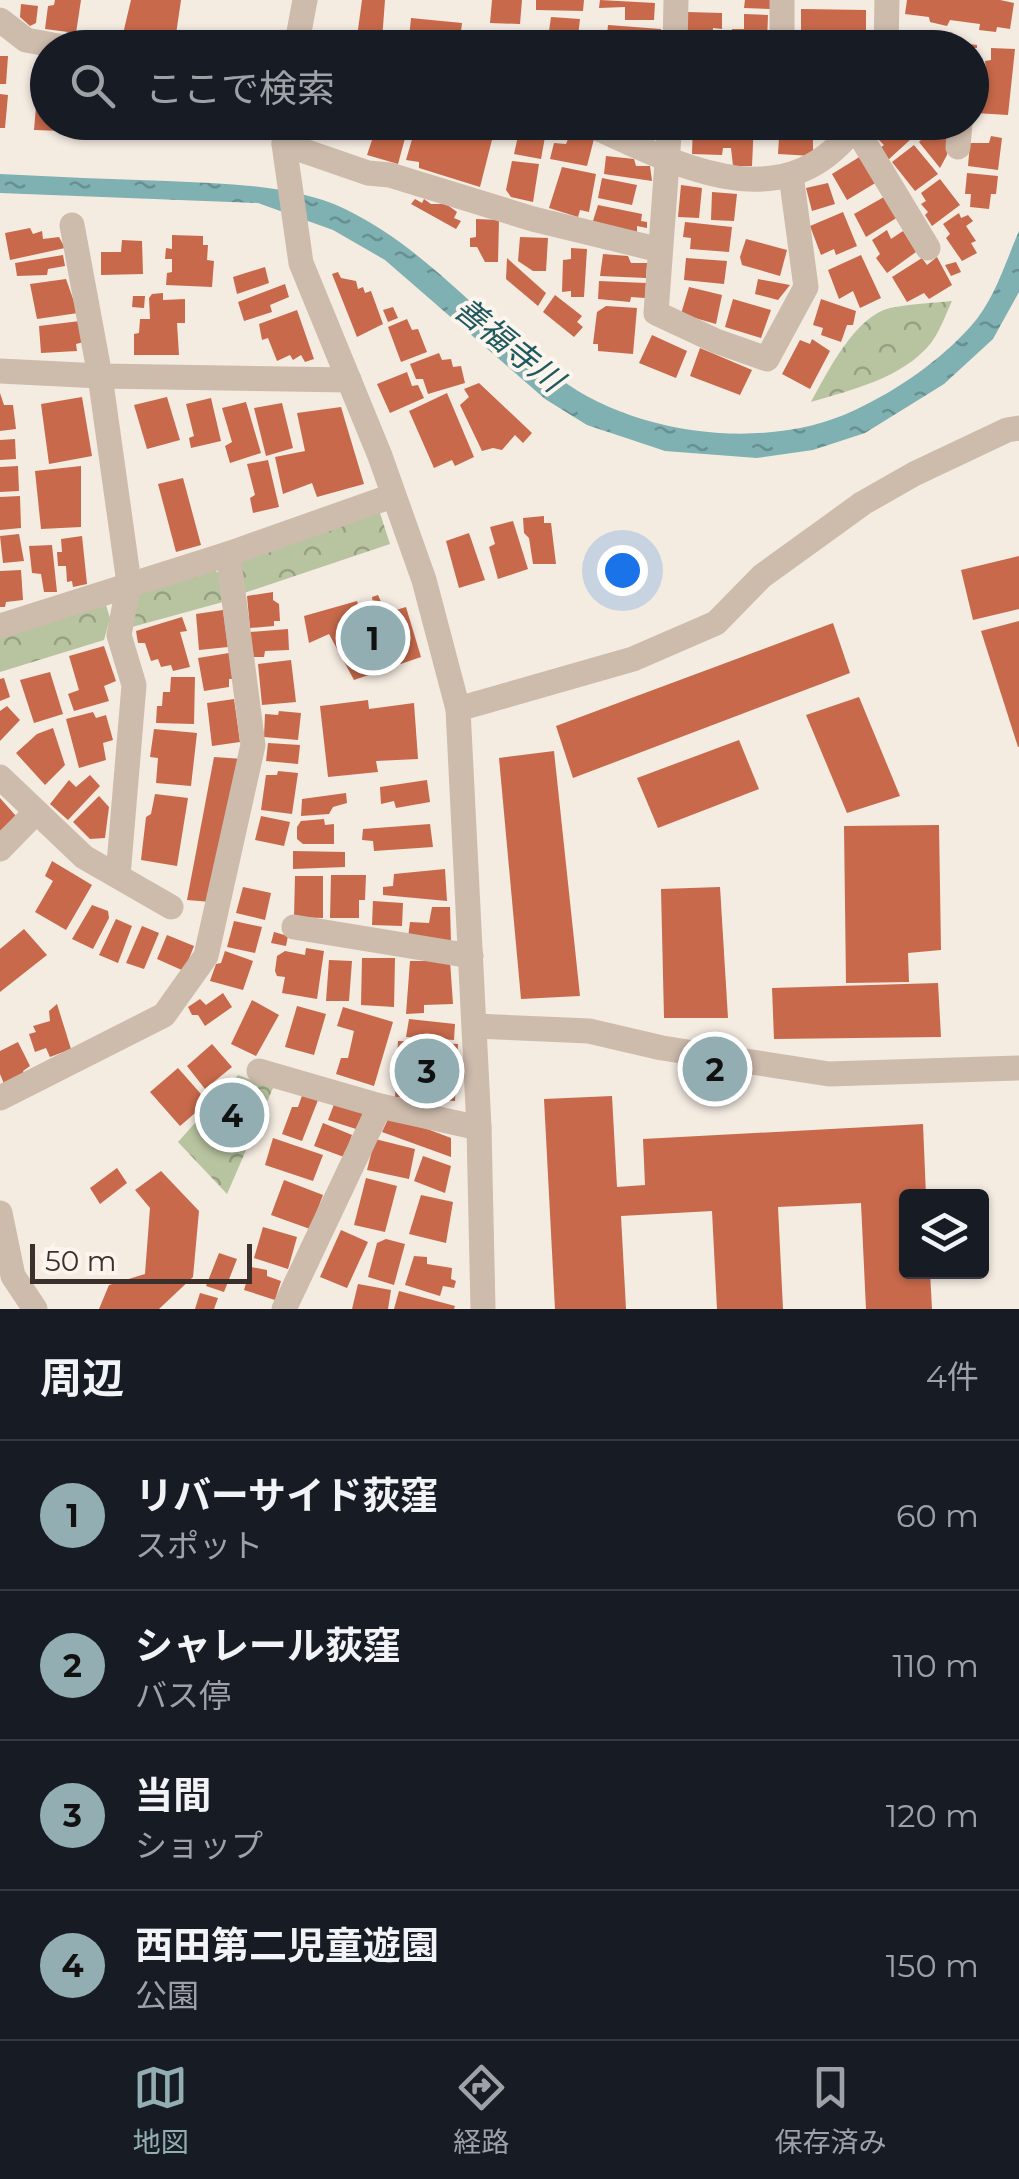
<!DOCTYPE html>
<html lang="ja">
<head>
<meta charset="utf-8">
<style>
	body { margin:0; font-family:Montserrat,"Noto Sans JP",sans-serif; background:#242831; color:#f1f3f6 }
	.controls { position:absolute; right:30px; bottom:30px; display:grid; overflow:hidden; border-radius:10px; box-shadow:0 2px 8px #0004 }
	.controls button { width:90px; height:90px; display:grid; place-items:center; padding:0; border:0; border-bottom:2px solid #363941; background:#171b24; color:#f1f3f6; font:50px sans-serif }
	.scale { position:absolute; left:30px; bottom:25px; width:222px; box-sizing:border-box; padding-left:10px; border:5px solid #3b302b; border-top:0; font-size:28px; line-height:35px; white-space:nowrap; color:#3b302b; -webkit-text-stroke:8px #fbf5ee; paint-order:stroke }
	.you { position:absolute; left:622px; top:570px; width:35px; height:35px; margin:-25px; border:8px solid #fff; border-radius:50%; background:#1a73e8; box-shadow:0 0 0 15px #1a73e833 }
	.badge { display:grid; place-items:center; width:65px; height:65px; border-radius:50%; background:#92aeb2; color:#111; font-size:32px; font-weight:700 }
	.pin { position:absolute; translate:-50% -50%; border:5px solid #fff; box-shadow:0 2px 10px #0006 }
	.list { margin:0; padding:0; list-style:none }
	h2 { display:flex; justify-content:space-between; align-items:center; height:130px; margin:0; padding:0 40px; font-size:42px }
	h2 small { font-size:32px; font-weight:400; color:#9ea1a6 }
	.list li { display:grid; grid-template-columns:65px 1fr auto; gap:30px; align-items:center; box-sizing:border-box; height:150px; padding:0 40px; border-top:2px solid #363941 }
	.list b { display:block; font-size:38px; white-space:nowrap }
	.list p { margin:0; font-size:32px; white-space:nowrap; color:#9ea1a6 }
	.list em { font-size:32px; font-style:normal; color:#9ea1a6 }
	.icon { flex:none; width:55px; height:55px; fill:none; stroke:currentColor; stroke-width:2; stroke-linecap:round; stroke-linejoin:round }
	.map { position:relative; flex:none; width:1019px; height:1309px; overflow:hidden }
	.search { position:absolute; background:#171b24; box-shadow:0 2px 8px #0004; left:30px; right:30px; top:30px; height:110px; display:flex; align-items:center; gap:25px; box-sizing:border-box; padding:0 35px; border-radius:55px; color:#9ea1a6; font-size:38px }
	.sheet { height:730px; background:#171b24 }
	nav { display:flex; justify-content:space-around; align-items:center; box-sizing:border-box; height:140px; border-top:2px solid #363941; background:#171b24; font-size:28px; color:#9ea1a6 }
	nav a { display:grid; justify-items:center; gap:5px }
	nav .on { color:#92aeb2 }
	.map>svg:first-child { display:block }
</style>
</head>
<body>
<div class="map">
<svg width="1019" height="1309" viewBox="0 0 1019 1309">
	<defs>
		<pattern id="forest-crowns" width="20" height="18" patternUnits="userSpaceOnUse" patternTransform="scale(2.5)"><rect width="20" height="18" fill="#b8c4a0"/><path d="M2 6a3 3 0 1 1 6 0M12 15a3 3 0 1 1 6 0" fill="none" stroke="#97a083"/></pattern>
		<pattern id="water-ripples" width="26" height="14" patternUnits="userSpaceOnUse" patternTransform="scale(2.5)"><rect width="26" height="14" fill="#7fb0b2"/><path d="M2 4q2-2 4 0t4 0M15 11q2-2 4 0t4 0" fill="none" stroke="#699091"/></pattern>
	</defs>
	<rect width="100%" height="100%" fill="#f4ebe1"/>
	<g fill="url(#forest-crowns)">
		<path d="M952 301C946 314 940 331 931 343 903 378 851 390 811 402 827 373 855 316 890 308 910 304 932 303 952 301Z"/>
		<polygon points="379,510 390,544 241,594 236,567 250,553"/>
		<polygon points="210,567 220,574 223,602 132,627 139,591"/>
		<polygon points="106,605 110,618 104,640 0,672 0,636"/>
		<polygon points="238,1075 273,1088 227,1194 178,1142"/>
	</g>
	<path fill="url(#water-ripples)" d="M0 174C56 177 111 179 167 181 224 184 292 184 345 209 428 249 486 324 559 378 635 436 768 452 855 410 896 391 941 360 971 326 994 301 1006 261 1019 231V292L993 339 944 384 865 433 813 450 757 458 665 451 587 425 545 399 385 260 333 230 258 203 0 193Z"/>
	<g fill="#c8694b">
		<polygon points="55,0 81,0 76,33 45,29 48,6 54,5"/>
		<polygon points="131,0 181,0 174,48 122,38"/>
		<polygon points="362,0 385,0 382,40 357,37"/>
		<polygon points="492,0 522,0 520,24 490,23"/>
		<polygon points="536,0 584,0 583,11 536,10"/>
		<polygon points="600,0 655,3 654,20 625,20 625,7 599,8"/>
		<polygon points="745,0 770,0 770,9 744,8"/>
		<polygon points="907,0 1000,0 1014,3 1010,29 997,27 996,32 979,30 980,24 950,20 947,26 930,22 929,17 905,14"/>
		<polygon points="21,4 38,6 36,23 30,26 20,17"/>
		<polygon points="801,9 866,10 866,33 852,33 852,44 808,44 808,31 801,30"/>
		<polygon points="687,12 722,13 722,29 713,28 712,48 687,48"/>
		<polygon points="744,14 768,15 767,42 773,42 773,48 731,48 732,29 744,29"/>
		<polygon points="551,17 580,19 577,45 541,43 542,32 549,31"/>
		<polygon points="411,18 462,23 459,48 408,48"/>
		<polygon points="608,25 661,29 660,44 606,48"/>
		<polygon points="478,33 492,35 491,48 476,48"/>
		<polygon points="500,34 514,34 513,48 498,48"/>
		<polygon points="904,36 934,38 933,48 901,48"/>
		<polygon points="946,41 977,45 977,48 944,48"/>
		<polygon points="991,48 1015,49 1008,115 975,113 981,71 986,71 985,61 991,60"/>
		<polygon points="0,56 8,56 6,84 0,84"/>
		<polygon points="43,58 48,59 48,102 39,100 37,88"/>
		<polygon points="0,94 8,95 5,128 0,128"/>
		<polygon points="36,107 48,108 48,122 63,122 63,131 34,130"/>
		<rect x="73" y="122" width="29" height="8"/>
		<polygon points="117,122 145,122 144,133 116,133"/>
		<polygon points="195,122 221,122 219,134 194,132"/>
		<polygon points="241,122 265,122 262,137 240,135"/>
		<polygon points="378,122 407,131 398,164 367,155"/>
		<polygon points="417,122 428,122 429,126 478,138 482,128 494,132 480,187 419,168 419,162 406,160"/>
		<rect x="643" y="122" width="10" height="12"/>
		<polygon points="693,122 754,122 752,166 733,166 731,148 723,148 722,155 692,154"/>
		<polygon points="780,122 813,122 813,156 778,154"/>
		<polygon points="819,122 842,122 836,135 819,135"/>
		<polygon points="884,122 897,122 911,139 888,160 880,148 884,145 872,133"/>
		<polygon points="521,123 547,126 541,159 514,154"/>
		<polygon points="932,129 947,131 947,155 940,168 919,142"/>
		<polygon points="570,134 594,139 587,166 550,159 554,143 566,144"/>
		<polygon points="991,136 1002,138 998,170 968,166 970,143 989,143"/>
		<polygon points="914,145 938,174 915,191 892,162"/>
		<polygon points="606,156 634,159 636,166 650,166 652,181 604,174"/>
		<polygon points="861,156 877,182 847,200 832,174"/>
		<polygon points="512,161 539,164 533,202 511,197 506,190"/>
		<polygon points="562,167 596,174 589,212 580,210 578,217 549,208"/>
		<polygon points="967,173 998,176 996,194 991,194 989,209 970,207 971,194 965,194"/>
		<polygon points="602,178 637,185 632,205 598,198"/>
		<polygon points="940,179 960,205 932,226 925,215 928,212 921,204 926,201 921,193"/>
		<polygon points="828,183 835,204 812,211 806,188"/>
		<polygon points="681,185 702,188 699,218 678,217"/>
		<polygon points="712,192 737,194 734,221 711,220"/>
		<polygon points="884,197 898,217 866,237 854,214"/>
		<polygon points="415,199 422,203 424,199 431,204 446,204 457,212 454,218 461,221 456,229 411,204"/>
		<polygon points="598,205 642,214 641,221 647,222 647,228 637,226 637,233 593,221"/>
		<polygon points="843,212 857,246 836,255 834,249 821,255 810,226"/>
		<polygon points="959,213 961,218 968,215 973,221 966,226 976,241 971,243 977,253 962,261 946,238 950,234 943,224"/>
		<polygon points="476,219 499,220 498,262 485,262 477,247 470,247 470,238 476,237"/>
		<polygon points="685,222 732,227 729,252 690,249 691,238 683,237"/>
		<polygon points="30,228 33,234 42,231 43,239 59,237 65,248 10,260 5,233"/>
		<polygon points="887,230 891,239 903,231 916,252 887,273 876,258 880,254 872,240"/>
		<polygon points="172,235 203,236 203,245 208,245 207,260 214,261 212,287 166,285 167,273 172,272 172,259 165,259 166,248 172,249"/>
		<polygon points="520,237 548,238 546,271 533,271 518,261"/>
		<polygon points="746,239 787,250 780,276 742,265 740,257"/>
		<polygon points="122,240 142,241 143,274 101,275 101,252 121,252"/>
		<polygon points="571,248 587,249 584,297 571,297 571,291 562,292 563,260 571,259"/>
		<polygon points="603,254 628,256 631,263 647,263 646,278 600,276"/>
		<polygon points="63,255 65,266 48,269 47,275 17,276 15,263"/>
		<polygon points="861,255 881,298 860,308 853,291 839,299 828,270"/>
		<polygon points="937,257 952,285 929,299 924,293 907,302 892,277 922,258 927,265"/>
		<polygon points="507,258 546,293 538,306 506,279"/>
		<polygon points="686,258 727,261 724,284 684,280"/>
		<polygon points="956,262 961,272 951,276 945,265"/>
		<polygon points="265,267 269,283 237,294 233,277"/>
		<polygon points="338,272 341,278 356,281 358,289 363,287 365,293 371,291 383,324 357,337 332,274"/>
		<polygon points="66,279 78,313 37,319 30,284"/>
		<polygon points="758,279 790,285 778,300 755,294"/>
		<polygon points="599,281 646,283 645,298 631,297 630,302 598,299"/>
		<polygon points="285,284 289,297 270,305 272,312 244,321 238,302"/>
		<polygon points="689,287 722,295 716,324 681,314"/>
		<polygon points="163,293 163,300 185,299 185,323 177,323 179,355 134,355 134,334 139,333 140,319 150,319 149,298 152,294"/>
		<polygon points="555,295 582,316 577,322 583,327 574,337 543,312"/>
		<polygon points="133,296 145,296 144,308 132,307"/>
		<polygon points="733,299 771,310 761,338 725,327"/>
		<polygon points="821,299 856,311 853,325 847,325 841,342 821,335 823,328 813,325"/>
		<polygon points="606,306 637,308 633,354 598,351 598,344 593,344 597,312"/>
		<polygon points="393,307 398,318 388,322 383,310"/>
		<polygon points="297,310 314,359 305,362 301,355 293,360 290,355 277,361 268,338 262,340 259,324"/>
		<polygon points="407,319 412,330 418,329 427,352 401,362 388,327"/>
		<polygon points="80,321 84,342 76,344 77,351 41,353 39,326"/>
		<polygon points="652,335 687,351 676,378 639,363"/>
		<polygon points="812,339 830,351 810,389 782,374 800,340 810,344"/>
		<polygon points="700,348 752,370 740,395 690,376"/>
		<polygon points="439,353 442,360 451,359 453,367 461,366 465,383 428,394 423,379 416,379 410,364"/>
		<polygon points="407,372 412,386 418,385 424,398 390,413 377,384"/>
		<polygon points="479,383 532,433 523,443 515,435 502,450 493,448 482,451 460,405 469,397 464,389"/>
		<polygon points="0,393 4,405 13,405 16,429 0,431"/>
		<polygon points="447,393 474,457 455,466 452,460 434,468 409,411"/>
		<polygon points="82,397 92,456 49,464 41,404"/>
		<polygon points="167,397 180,440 147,449 134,405"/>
		<polygon points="211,398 221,441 191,448 189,438 194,436 186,404"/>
		<polygon points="246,402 261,453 230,463 225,446 232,442 222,408"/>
		<polygon points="282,403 293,448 266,456 254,408"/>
		<polygon points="341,407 364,484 317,497 312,483 283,494 275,457 305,451 297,413"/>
		<polygon points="15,439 16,459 0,460 0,440"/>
		<polygon points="268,460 279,507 253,513 250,498 255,495 247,464"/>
		<polygon points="18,466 19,491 0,492 0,467"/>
		<polygon points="81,466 81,527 41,529 35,471"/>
		<polygon points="183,478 201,545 176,552 158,484"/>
		<polygon points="20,496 21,528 0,530 0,497"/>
		<polygon points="544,516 544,523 551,523 556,564 533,564 529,538 524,533 523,518"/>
		<polygon points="513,521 528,569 498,579 489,547 495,544 490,527"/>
		<polygon points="469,533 485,580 459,588 446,541"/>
		<polygon points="19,534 24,561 3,563 0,536"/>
		<polygon points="82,536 87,584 73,587 72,581 67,582 66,566 58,566 57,552 62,552 61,539"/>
		<polygon points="52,545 57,592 44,592 41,574 32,573 29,546"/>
		<polygon points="1019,556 1019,609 973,620 961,570"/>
		<polygon points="21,570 23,600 6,602 5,607 0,607 0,571"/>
		<polygon points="273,592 273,600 279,604 280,621 274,621 274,626 250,628 247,596"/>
		<polygon points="378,595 386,613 406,607 421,657 354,680 329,634 309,643 304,616 357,601 362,619 375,616 372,597"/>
		<polygon points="223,610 228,647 199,650 196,614"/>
		<polygon points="182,617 187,631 180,632 190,667 173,671 171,665 161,667 158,659 151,661 145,643 138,643 136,631"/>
		<polygon points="1019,621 1019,747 1018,747 981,631"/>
		<polygon points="833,623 850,673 573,778 556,726"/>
		<polygon points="288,629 289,650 265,651 264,657 252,657 250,632"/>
		<polygon points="104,646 116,681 104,686 109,701 74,711 68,694 79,690 69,656"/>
		<polygon points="229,653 234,679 229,679 229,687 204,691 198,658"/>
		<polygon points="291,660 296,702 262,705 258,664"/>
		<polygon points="50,672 63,714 34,723 20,680"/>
		<polygon points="171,677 195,677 194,724 156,723 157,706 162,706 163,692 170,692"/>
		<polygon points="4,678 10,697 0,701 0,679"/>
		<polygon points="859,697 900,796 847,813 806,715"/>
		<polygon points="234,699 240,742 212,746 207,703"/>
		<polygon points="368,700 369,709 414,703 418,759 376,761 378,772 328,777 320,706"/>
		<polygon points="7,706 20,720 0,741 0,711"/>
		<polygon points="279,711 301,713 298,740 264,737 265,714 278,715"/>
		<polygon points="93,712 96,718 106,715 113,740 103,743 106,760 79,768 66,719"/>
		<polygon points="53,728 65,765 45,785 16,753 37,734"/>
		<polygon points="154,729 197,733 191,786 156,783 158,758 150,757"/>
		<polygon points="739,740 759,789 658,828 637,778"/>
		<polygon points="268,743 300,745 298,764 266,761"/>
		<polygon points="554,751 580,996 521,999 499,758"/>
		<polygon points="214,757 243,759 211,902 187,900"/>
		<polygon points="278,771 298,773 292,814 261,810 266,775 277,775"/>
		<polygon points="90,775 100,786 68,820 50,804 69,780 76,787"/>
		<polygon points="427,780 430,802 396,808 394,801 381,804 380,787"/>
		<polygon points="346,793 347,803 333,807 329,814 301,816 302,799"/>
		<polygon points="155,794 188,798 177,866 141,860 146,817 151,814"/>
		<polygon points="99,796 109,807 105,838 90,839 73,822"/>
		<polygon points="0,798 16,816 0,831"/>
		<polygon points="261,816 290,822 284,846 255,840"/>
		<polygon points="324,819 325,825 334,824 334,844 303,844 297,839 297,827 301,821"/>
		<polygon points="430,824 433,847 374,851 373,841 362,840 363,829"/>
		<polygon points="939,825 941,950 908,953 909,982 846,983 844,826"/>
		<polygon points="293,851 345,852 345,867 293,869"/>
		<polygon points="52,861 92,885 66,930 35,912 53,881 45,876"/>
		<polygon points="445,869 447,901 383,895 383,887 393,886 394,874"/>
		<polygon points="331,875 366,875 365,900 359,900 359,918 330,918"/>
		<polygon points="295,876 323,876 323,918 294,917"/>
		<polygon points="243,887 271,893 265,920 236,913"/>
		<polygon points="720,887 728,1018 664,1018 661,889"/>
		<polygon points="373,901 403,903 402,926 372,925"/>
		<polygon points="92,905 108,911 109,918 93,949 72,939"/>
		<polygon points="432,907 450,907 451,943 408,938 410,922 429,923"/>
		<polygon points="116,919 132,926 118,963 99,955"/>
		<polygon points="234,921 262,927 255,953 227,947"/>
		<polygon points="142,926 159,933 144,969 126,963"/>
		<polygon points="24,929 47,955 0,992 0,949"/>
		<polygon points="274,932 288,936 286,946 271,943"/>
		<polygon points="167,935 194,946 184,971 157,959"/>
		<polygon points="306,948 324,951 317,999 282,993 285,977 277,976 275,971 277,956 285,951 305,955"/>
		<polygon points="225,951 253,961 243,990 210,981 216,964 221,963"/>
		<polygon points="362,958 395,958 394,1007 361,1005"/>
		<polygon points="329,960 352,961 349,1001 326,1001"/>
		<polygon points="410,961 450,961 453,1004 424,1005 424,1013 406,1014"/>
		<polygon points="938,983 941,1037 774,1039 772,988"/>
		<polygon points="223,993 232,1007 205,1026 198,1015 192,1015 188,1007 200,999 206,1005"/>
		<polygon points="252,1000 279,1015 256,1056 231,1044"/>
		<polygon points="57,1004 71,1049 50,1057 46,1048 35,1052 29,1034 36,1032 33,1026 50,1021 49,1011"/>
		<polygon points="297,1006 326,1014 314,1055 285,1047"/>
		<polygon points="343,1007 393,1022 374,1086 336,1074 341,1058 348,1058 354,1031 337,1026"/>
		<polygon points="409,1019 455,1024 454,1040 406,1037"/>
		<polygon points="398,1041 458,1044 455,1101 395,1097"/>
		<polygon points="18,1042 30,1066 23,1071 25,1076 5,1086 0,1074 0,1051"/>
		<polygon points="212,1044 232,1067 205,1089 187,1066"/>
		<polygon points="178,1068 208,1102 180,1126 150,1092"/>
		<polygon points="304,1090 320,1095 302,1141 282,1134 292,1107 298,1107"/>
		<polygon points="612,1096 617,1187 645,1185 643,1139 923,1124 926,1196 906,1196 906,1272 930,1272 932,1309 866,1309 861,1203 778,1207 783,1309 717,1309 712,1211 621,1216 626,1309 555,1309 544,1099"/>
		<polygon points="336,1099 365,1108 356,1129 328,1120"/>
		<polygon points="390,1115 451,1138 451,1157 382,1132"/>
		<polygon points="323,1123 352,1135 344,1157 314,1146"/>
		<polygon points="273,1138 323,1155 313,1181 265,1165"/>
		<polygon points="375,1139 415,1149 409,1179 367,1170"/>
		<polygon points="423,1156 451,1166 445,1193 414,1181"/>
		<polygon points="117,1168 127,1183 100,1204 90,1188"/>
		<polygon points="161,1171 199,1211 193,1277 159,1309 99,1309 109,1285 145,1274 150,1208 135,1190"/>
		<polygon points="366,1178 397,1186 385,1232 354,1225"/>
		<polygon points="284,1180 323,1195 310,1229 271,1215"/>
		<polygon points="421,1195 453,1202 446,1243 409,1234"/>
		<polygon points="263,1227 297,1237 288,1269 254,1258"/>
		<polygon points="341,1230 368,1242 347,1288 320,1277"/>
		<polygon points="386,1239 405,1244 394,1285 368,1277 377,1243"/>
		<polygon points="219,1253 237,1259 224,1292 206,1286"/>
		<polygon points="414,1256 427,1257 427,1264 452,1268 451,1279 456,1281 454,1288 443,1286 440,1296 405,1285"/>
		<polygon points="251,1267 267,1270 267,1276 281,1281 275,1300 244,1290"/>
		<polygon points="358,1284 391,1290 388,1309 352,1309"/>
		<polygon points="399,1291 455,1306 454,1309 394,1309"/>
		<polygon points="200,1293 218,1298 214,1309 195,1309"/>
	</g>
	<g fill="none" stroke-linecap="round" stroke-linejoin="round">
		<g stroke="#cdbbac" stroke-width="25">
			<polyline points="782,0 782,48"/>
			<polyline points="0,20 26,40 69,48"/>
			<polyline points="296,48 305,0"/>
			<polyline points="675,48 676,0"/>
			<polyline points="886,48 887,0"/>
			<polyline points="284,122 284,144 301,263 380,456 424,580 458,709 479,1128 483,1309"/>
			<path d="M584 122C674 163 785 227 858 122"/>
			<polyline points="670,122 656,313 716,341 767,359 806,287 791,175"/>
			<polyline points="855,127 928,248"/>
			<polyline points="284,144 368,173 390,175 533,219 660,250"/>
			<polyline points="958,147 960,122"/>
			<polyline points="72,225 100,376 129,583 119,635 134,685 118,876"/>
			<polyline points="0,371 100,376 349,380"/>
			<polyline points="0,626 228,554 392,496"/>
			<polyline points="458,709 633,659 716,623 762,576 863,503 914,474 1007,430 1019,428"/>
			<polyline points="0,777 84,857 171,907"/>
			<polyline points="0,849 36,812"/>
			<polyline points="294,927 471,956"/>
			<polyline points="475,1026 589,1031 662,1048 829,1074 1019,1068"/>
			<polyline points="259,1071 380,1106 479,1128"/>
			<polyline points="0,1098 164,1015 206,956 253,745 228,554"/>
			<polyline points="0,1213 13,1276 35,1309"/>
			<polyline points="284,1309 380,1106"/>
		</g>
	</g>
	<g text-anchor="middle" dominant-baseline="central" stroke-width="8" stroke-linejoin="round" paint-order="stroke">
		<g font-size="32" font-style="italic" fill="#1f5a5e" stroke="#fbf5ee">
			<text transform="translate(509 344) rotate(39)">善福寺川</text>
		</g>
	</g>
</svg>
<div class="controls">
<button><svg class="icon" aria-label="layers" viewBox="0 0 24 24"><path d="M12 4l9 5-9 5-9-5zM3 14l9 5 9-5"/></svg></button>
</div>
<div class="scale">50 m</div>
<div class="you"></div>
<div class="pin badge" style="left:373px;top:638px">1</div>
<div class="pin badge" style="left:715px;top:1069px">2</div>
<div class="pin badge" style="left:427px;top:1071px">3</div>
<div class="pin badge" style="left:232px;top:1115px">4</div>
<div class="search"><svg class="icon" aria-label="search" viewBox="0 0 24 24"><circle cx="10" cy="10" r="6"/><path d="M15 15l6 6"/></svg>ここで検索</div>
</div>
<section class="sheet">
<h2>周辺<small>4件</small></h2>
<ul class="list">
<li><span class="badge">1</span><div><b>リバーサイド荻窪</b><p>スポット</p></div><em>60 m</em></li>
<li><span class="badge">2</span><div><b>シャレール荻窪</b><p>バス停</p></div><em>110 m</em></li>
<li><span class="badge">3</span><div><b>当間</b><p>ショップ</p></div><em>120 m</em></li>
<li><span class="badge">4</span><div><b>西田第二児童遊園</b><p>公園</p></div><em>150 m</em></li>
</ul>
</section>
<nav>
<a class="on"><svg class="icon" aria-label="map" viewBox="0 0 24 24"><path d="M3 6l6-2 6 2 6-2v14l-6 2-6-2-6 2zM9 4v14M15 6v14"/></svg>地図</a>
<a><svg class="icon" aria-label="directions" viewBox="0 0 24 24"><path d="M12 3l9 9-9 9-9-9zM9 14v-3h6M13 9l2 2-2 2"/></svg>経路</a>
<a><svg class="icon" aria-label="saved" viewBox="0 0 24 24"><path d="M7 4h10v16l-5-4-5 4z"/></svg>保存済み</a>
</nav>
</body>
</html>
